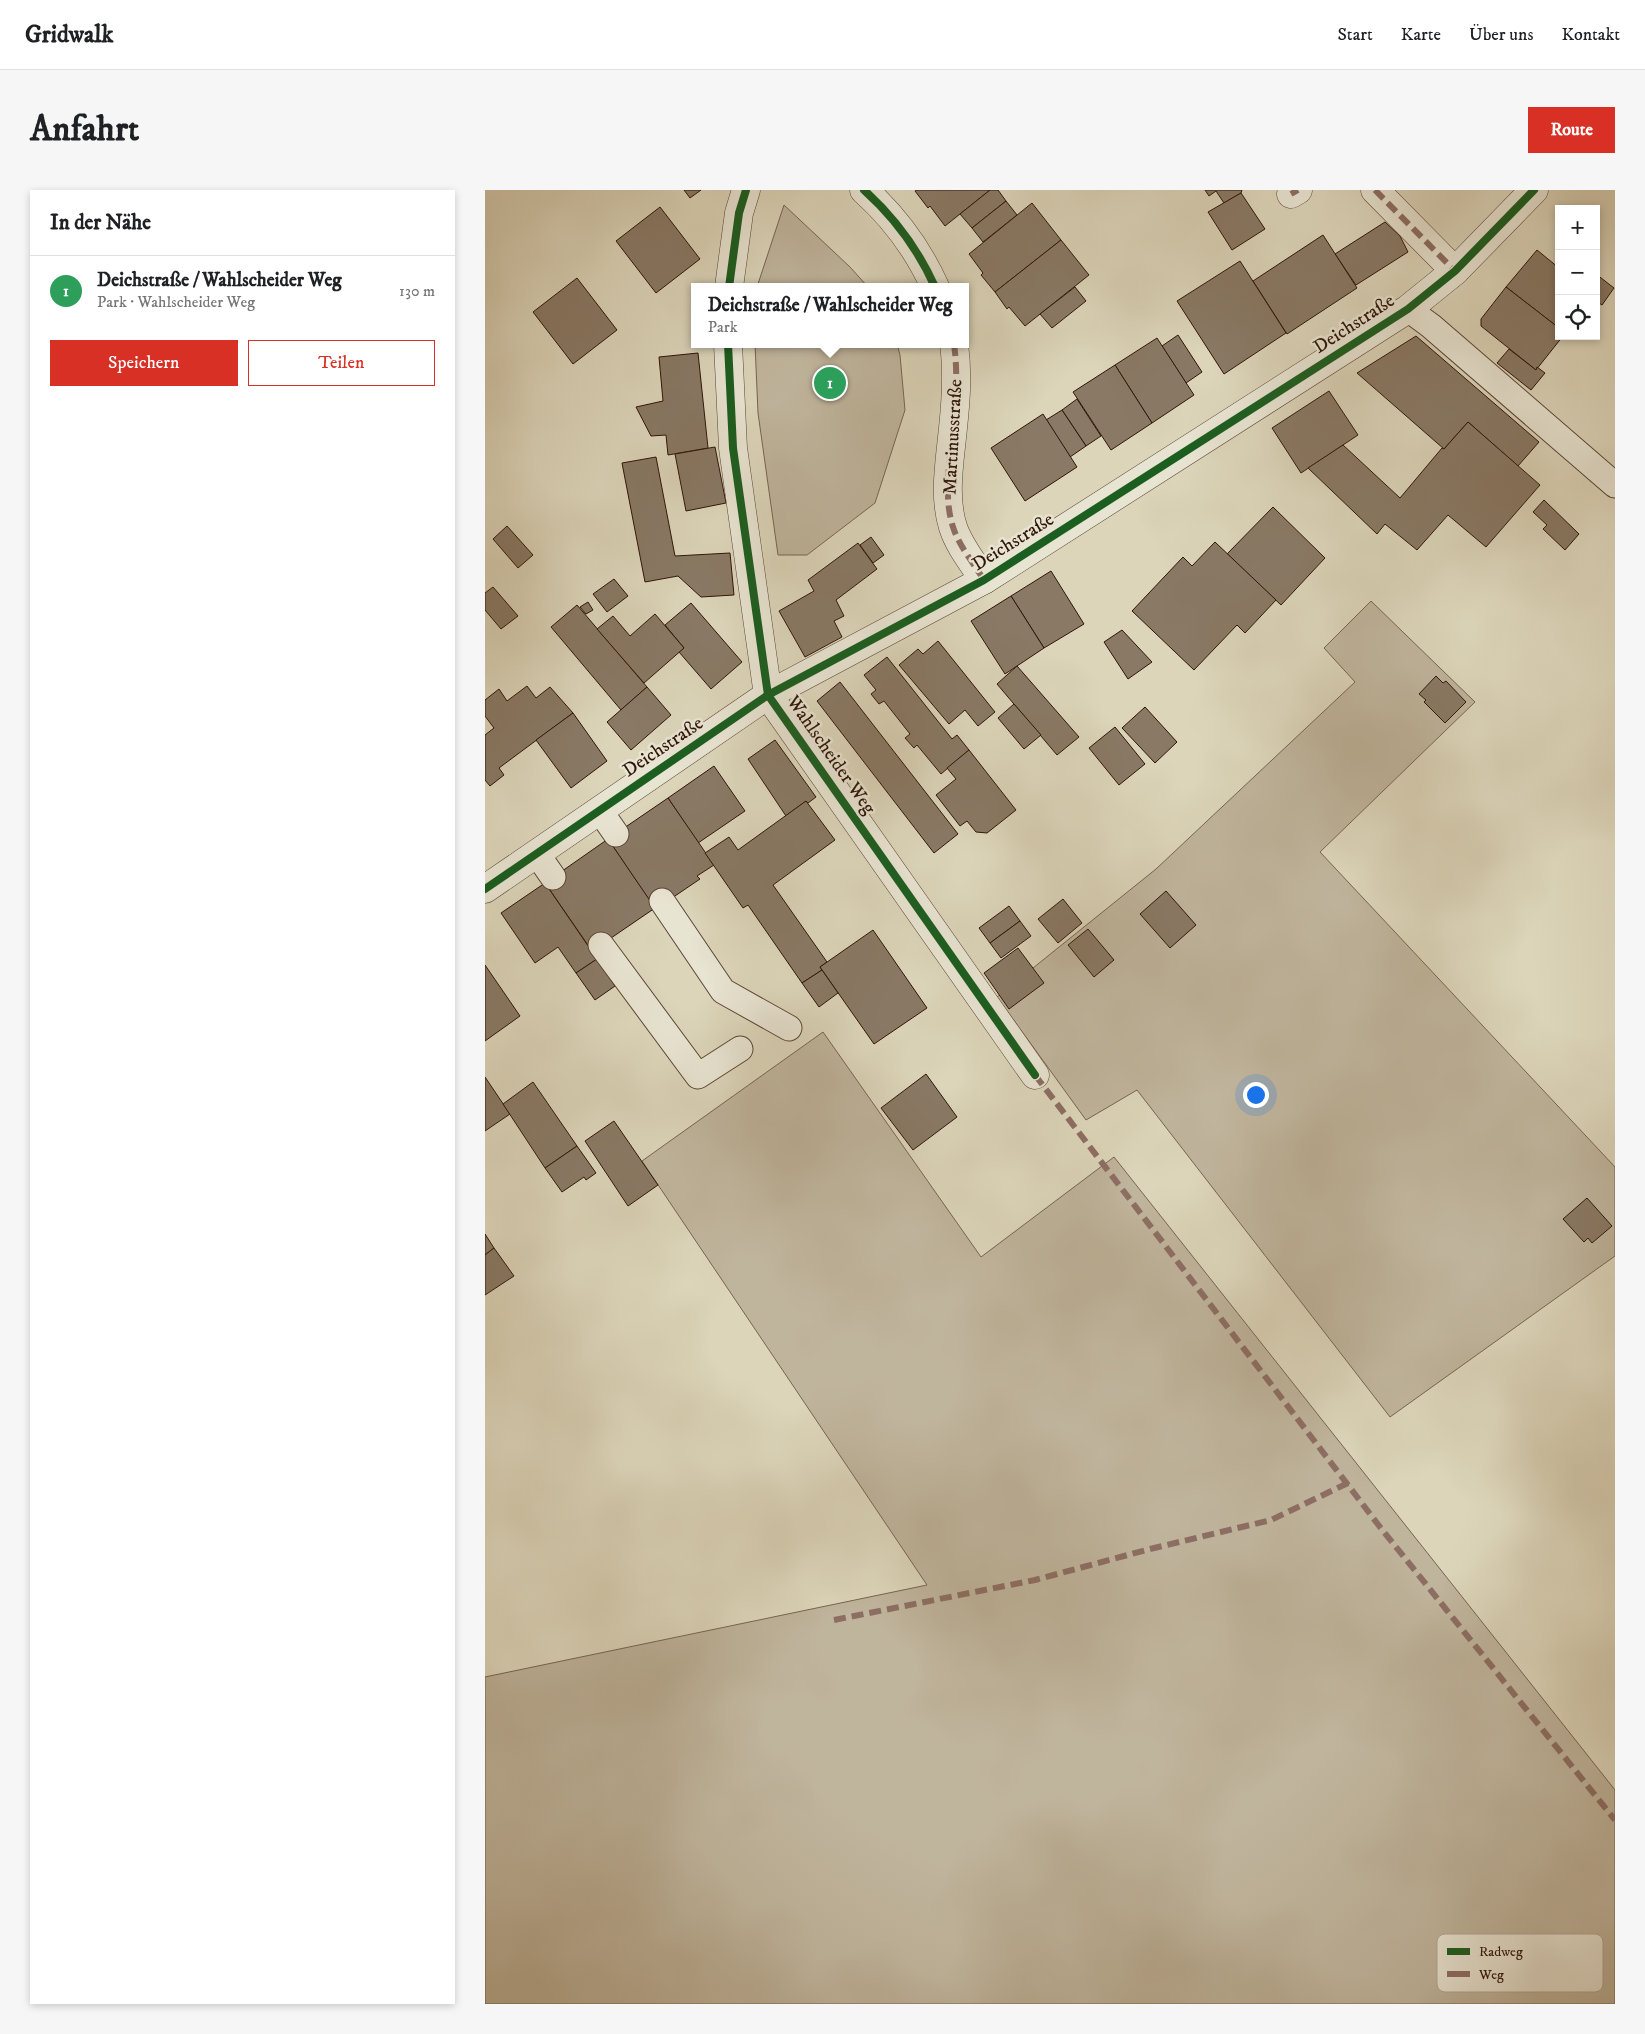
<!DOCTYPE html>
<html lang="de">
<head>
<meta charset="utf-8">
<style>
	body { margin:0; font-family:"IM FELL DW Pica",serif; background:#f6f6f6; color:#202124 }
	.controls { position:absolute; right:15px; top:15px; display:grid; overflow:hidden; border-radius:0px; box-shadow:0 2px 8px #0003 }
	.controls button { width:45px; height:45px; display:grid; place-items:center; padding:0; border:0; border-bottom:1px solid #e0e0e0; background:#fff; color:#202124; font:25px sans-serif }
	.you { position:absolute; left:770px; top:904px; width:18px; height:18px; margin:-12px; border:4px solid #fff; border-radius:50%; background:#1a73e8; box-shadow:0 0 0 8px #1a73e833 }
	.badge { display:grid; place-items:center; width:32px; height:32px; border-radius:50%; background:#d93025; color:#fff; font-size:16px; font-weight:700 }
	.pin { position:absolute; translate:-50% -50%; border:2px solid #fff; box-shadow:0 1px 5px #0006 }
	.popup { position:absolute; left:206px; top:93px; width:278px; height:65px; box-sizing:border-box; display:grid; place-content:center; border-radius:0px; background:#fff; filter:drop-shadow(0 1px 4px #0005); font-size:16px; white-space:nowrap; color:#757577 }
	.popup b { font-size:19px; color:#202124 }
	.popup::after { content:''; position:absolute; left:50%; top:100%; margin-left:-10px; border:10px solid transparent; border-top-color:#fff }
	.list { margin:0; padding:0; list-style:none }
	h2 { display:flex; justify-content:space-between; align-items:center; height:65px; margin:0; padding:0 20px; font-size:21px }
	h2 small { font-size:16px; font-weight:400; color:#757577 }
	.list li { display:grid; grid-template-columns:32px 1fr auto; gap:15px; align-items:center; box-sizing:border-box; height:70px; padding:0 20px; border-top:1px solid #e0e0e0 }
	.list b { display:block; font-size:19px; white-space:nowrap }
	.list p { margin:0; font-size:16px; white-space:nowrap; color:#757577 }
	.list em { font-size:16px; font-style:normal; color:#757577 }
	.actions { display:flex; gap:10px; padding:15px 20px }
	.actions a { flex:1; padding:11px 0; border:1px solid #d93025; border-radius:0px; text-align:center; font-size:18px; color:#d93025 }
	.actions .main { background:#d93025; color:#fff }
	.icon { flex:none; width:28px; height:28px; fill:none; stroke:currentColor; stroke-width:2; stroke-linecap:round; stroke-linejoin:round }
	.map { position:relative; flex:none; width:1130px; height:1814px; overflow:hidden; border-radius:0px }
	header { display:flex; align-items:center; gap:30px; box-sizing:border-box; height:70px; padding:0 25px; background:#fff; border-bottom:1px solid #e0e0e0 }
	header strong { font-size:24px }
	nav { display:flex; gap:28px; margin-inline-start:auto; font-size:18px }
	.intro { display:flex; align-items:center; justify-content:space-between; box-sizing:border-box; height:120px; padding:0 30px }
	h1 { margin:0; font-size:35px }
	.button { padding:12px 22px; border-radius:0px; background:#d93025; color:#fff; font-size:18px; font-weight:700 }
	main { display:flex; gap:30px; padding:0 30px }
	aside { flex:1; background:#fff; border-radius:0px; box-shadow:0 2px 8px #0003 }
	.map>svg:first-child { display:block }
</style>
</head>
<body>
<header>
<strong>Gridwalk</strong>
<nav><a>Start</a><a>Karte</a><a>Über uns</a><a>Kontakt</a></nav>
</header>
<div class="intro"><h1>Anfahrt</h1><a class="button">Route</a></div>
<main>
<aside>
<h2>In der Nähe<small></small></h2>
<ul class="list">
<li><span class="badge" style="background:#2e9e5b">1</span><div><b>Deichstraße / Wahlscheider Weg</b><p>Park · Wahlscheider Weg</p></div><em>130 m</em></li>
</ul>
<div class="actions"><a class="main">Speichern</a><a>Teilen</a></div>
</aside>
<div class="map">
<svg width="1130" height="1814" viewBox="0 0 1130 1814">
	<rect width="100%" height="100%" fill="#dcd5ba"/>
	<filter id="stains"><feTurbulence type="fractalNoise" baseFrequency=".004" numOctaves="4"/><feColorMatrix values="0 0 0 0 .2 0 0 0 0 .09 0 0 0 0 .02 0 0 0 .5 -.17"/></filter>
	<radialGradient id="worn" r=".72"><stop offset=".6" stop-color="#630" stop-opacity="0"/><stop offset="1" stop-color="#630" stop-opacity=".3"/></radialGradient>
	<g fill="#bfb49c" stroke="#776452">
		<polygon points="299,15 365,77 383,97 272,97"/>
		<polygon points="270,154 412,154 415,165 420,220 390,313 322,365 293,365 273,223"/>
		<polygon points="886,411 990,512 835,662 1130,977 1130,1066 905,1227 652,900 601,930 512,807 671,679 870,492 839,458"/>
		<polygon points="338,842 496,1067 629,967 1130,1600 1130,1814 0,1814 0,1487 442,1395 157,971"/>
	</g>
	<g fill="#897965" stroke="#2f1509">
		<polygon points="199,0 216,0 205,8"/>
		<polygon points="432,0 505,0 460,36 445,16 443,18 430,1"/>
		<polygon points="505,0 513,0 521,11 487,38 475,24"/>
		<polygon points="720,0 757,0 756,3 739,13 731,1 724,6"/>
		<polygon points="756,3 780,39 747,60 723,22"/>
		<polygon points="521,11 532,25 498,52 487,38"/>
		<polygon points="547,13 576,50 510,102 496,85 498,83 484,64"/>
		<polygon points="175,17 215,69 171,103 131,51"/>
		<polygon points="900,32 915,46 923,62 871,95 850,64"/>
		<polygon points="838,45 872,98 802,144 768,91"/>
		<polygon points="576,50 604,85 540,136 524,117 522,119 510,102"/>
		<polygon points="1052,60 1074,78 1074,138 1021,97"/>
		<polygon points="755,71 801,143 739,184 692,111"/>
		<polygon points="1111,84 1129,98 1117,115 1111,111"/>
		<polygon points="92,88 132,140 88,174 48,122"/>
		<polygon points="590,97 601,111 567,138 555,124"/>
		<polygon points="1021,97 1074,138 1074,146 1078,146 1051,180 996,136 996,129"/>
		<polygon points="693,145 717,182 701,193 677,156"/>
		<polygon points="931,146 1054,252 1033,276 983,232 959,259 872,183"/>
		<polygon points="672,148 709,205 667,233 630,175"/>
		<polygon points="1024,159 1051,180 1052,177 1060,183 1046,200 1012,173"/>
		<polygon points="213,163 223,258 183,265 181,245 166,246 151,217 178,211 174,167"/>
		<polygon points="630,175 667,233 626,260 588,202"/>
		<polygon points="844,201 873,245 816,283 787,238"/>
		<polygon points="592,209 616,246 601,256 577,220"/>
		<polygon points="577,220 601,256 585,267 561,230"/>
		<polygon points="558,224 592,277 540,311 506,258"/>
		<polygon points="983,232 1055,295 1001,357 963,325 932,360 900,334 892,344 823,278 858,255 915,308 957,258 959,259"/>
		<polygon points="230,257 241,313 201,321 190,264"/>
		<polygon points="171,267 190,366 245,363 249,405 216,407 193,386 160,392 137,273"/>
		<polygon points="1059,310 1094,344 1080,360 1058,339 1062,335 1048,322"/>
		<polygon points="788,317 840,368 796,415 742,364"/>
		<polygon points="22,336 48,365 33,378 8,349"/>
		<polygon points="386,347 399,365 388,373 375,355"/>
		<polygon points="730,352 791,410 760,443 752,435 709,480 647,421 698,367 707,376"/>
		<polygon points="373,353 392,379 351,410 359,426 349,431 357,447 320,467 294,421 329,401 323,390"/>
		<polygon points="566,381 599,434 559,458 526,406"/>
		<polygon points="129,389 143,406 122,422 108,404"/>
		<polygon points="8,397 33,426 16,439 0,420 0,403"/>
		<polygon points="526,406 559,458 520,484 486,431"/>
		<polygon points="103,412 108,420 101,424 95,417"/>
		<polygon points="206,413 257,472 226,499 194,462 199,458 180,435"/>
		<polygon points="92,415 162,497 136,520 66,437"/>
		<polygon points="170,424 199,458 159,493 112,439 128,426 145,446"/>
		<polygon points="637,440 667,472 643,489 619,452"/>
		<polygon points="453,451 510,522 493,536 480,520 464,534 414,475 433,459 438,464"/>
		<polygon points="402,467 467,549 472,545 484,560 456,584 432,555 429,558 420,548 425,544 399,511 394,514 386,504 391,500 379,485"/>
		<polygon points="532,476 594,547 572,565 512,494"/>
		<polygon points="951,486 958,493 961,491 981,512 960,533 939,512 941,510 934,504"/>
		<polygon points="355,492 473,644 449,663 332,511"/>
		<polygon points="42,496 51,508 65,497 88,523 14,578 19,585 5,596 0,590 0,545 9,538 0,526 0,510 14,499 22,511"/>
		<polygon points="162,497 186,525 146,560 122,532"/>
		<polygon points="529,514 556,545 539,559 513,528"/>
		<polygon points="660,517 692,552 670,573 637,538"/>
		<polygon points="88,523 122,571 86,598 51,550"/>
		<polygon points="630,537 660,574 634,595 604,558"/>
		<polygon points="290,550 331,607 323,613 321,611 301,626 263,569"/>
		<polygon points="484,560 531,620 502,643 491,642 482,631 475,636 451,605 471,589 462,578"/>
		<polygon points="229,576 260,621 213,653 183,608"/>
		<polygon points="183,608 229,675 212,686 215,689 187,708 168,716 123,649"/>
		<polygon points="321,611 350,650 288,695 342,772 335,777 337,780 317,793 263,715 258,718 220,663 244,647 253,660"/>
		<polygon points="123,649 170,718 107,761 60,693"/>
		<polygon points="60,693 112,769 91,783 73,757 50,773 16,723"/>
		<polygon points="681,701 711,735 685,758 655,724"/>
		<polygon points="578,709 597,733 573,753 553,729"/>
		<polygon points="524,716 535,731 505,753 494,738"/>
		<polygon points="535,731 546,746 516,768 505,753"/>
		<polygon points="603,739 629,770 609,787 583,755"/>
		<polygon points="388,740 442,818 389,854 335,777"/>
		<polygon points="533,758 559,793 524,819 499,783"/>
		<polygon points="112,769 130,796 110,810 91,783"/>
		<polygon points="0,775 35,826 0,851"/>
		<polygon points="337,780 353,803 334,817 317,793"/>
		<polygon points="441,884 472,927 428,960 396,918"/>
		<polygon points="0,887 25,924 0,941"/>
		<polygon points="48,892 92,956 60,978 18,914"/>
		<polygon points="129,931 173,995 143,1016 100,951"/>
		<polygon points="92,956 111,983 101,990 99,987 77,1002 60,978"/>
		<polygon points="1102,1008 1127,1036 1107,1053 1103,1048 1099,1052 1078,1029"/>
		<polygon points="0,1044 9,1058 0,1065"/>
		<polygon points="9,1058 29,1086 0,1105 0,1065"/>
	</g>
	<g fill="none" stroke-linecap="round" stroke-linejoin="round">
		<defs>
			<g id="lane">
				<polyline points="923,119 946,136 1130,295"/>
				<polyline points="115,621 131,644"/>
				<polyline points="52,664 68,687"/>
				<polyline points="177,711 238,801 304,838"/>
				<polyline points="116,755 213,886 255,859"/>
			</g>
			<g id="street">
				<path d="M379 0C409 27 433 59 450 97"/>
				<polyline points="890,0 970,81"/>
				<polyline points="806,4 813,0"/>
				<polyline points="244,97 254,23 261,0"/>
				<polyline points="243,154 248,258 283,505 550,885"/>
				<path d="M469 154C473 183 471 210 468 238 465 270 458 306 468 337 474 356 489 374 499 390"/>
				<polyline points="0,699 283,505 499,390 923,119 970,81 1049,0"/>
			</g>
		</defs>
		<use href="#lane" stroke="#5a4535" stroke-width="27"/>
		<use href="#street" stroke="#5a4535" stroke-width="29"/>
		<use href="#lane" stroke="#e8e4d2" stroke-width="25"/>
		<use href="#street" stroke="#e8e4d2" stroke-width="28"/>
		<g stroke="#8d6e63" stroke-width="6" stroke-dasharray="12 6" stroke-linecap="butt">
			<polyline points="890,0 970,81"/>
			<polyline points="806,4 813,0"/>
			<path d="M469 154C473 183 471 210 468 238 465 270 458 306 468 337 474 356 489 374 499 390"/>
			<polyline points="550,885 895,1337 1130,1630"/>
			<polyline points="349,1430 550,1390 665,1359 786,1330 863,1293"/>
		</g>
		<defs>
			<g id="cycleway">
				<path d="M379 0C409 27 433 59 450 97"/>
				<polyline points="244,97 254,23 261,0"/>
				<polyline points="243,154 248,258 283,505 550,885"/>
				<polyline points="0,699 283,505 499,390 923,119 970,81 1049,0"/>
			</g>
		</defs>
		<use href="#cycleway" stroke="#e8e4d2" stroke-width="11"/>
		<use href="#cycleway" stroke="#1b5e20" stroke-width="8"/>
	</g>
	<g text-anchor="middle" dominant-baseline="central" stroke-width="5" stroke-linejoin="round" paint-order="stroke">
		<g font-size="19" fill="#2f1509" stroke="#e8e4d2">
			<text transform="translate(869 134) rotate(-33)">Deichstraße</text>
			<text transform="translate(468 247) rotate(-87)">Martinusstraße</text>
			<text transform="translate(528 352) rotate(-32)">Deichstraße</text>
			<text transform="translate(178 557) rotate(-34)">Deichstraße</text>
			<text transform="translate(346 565) rotate(55)">Wahlscheider Weg</text>
		</g>
	</g>
	<rect x="952" y="1744" width="166" height="58" rx="8" fill="#e8e4d2" stroke="#b0a696" stroke-width="1"/>
	<rect x="962" y="1758" width="23" height="7" fill="#1b5e20"/>
	<rect x="962" y="1781" width="23" height="6" fill="#8d6e63"/>
	<g font-size="14" fill="#2f1509">
		<text x="994" y="1766">Radweg</text>
		<text x="994" y="1789">Weg</text>
	</g>
	<rect width="100%" height="100%" filter="url(#stains)"/>
	<rect width="100%" height="100%" fill="url(#worn)"/>
</svg>
<div class="controls">
<button>+</button>
<button>−</button>
<button><svg class="icon" aria-label="locate" viewBox="0 0 24 24"><circle cx="12" cy="12" r="6"/><path d="M12 2v4M12 18v4M2 12h4M18 12h4"/></svg></button>
</div>
<div class="you"></div>
<div class="pin badge" style="left:345px;top:193px;background:#2e9e5b">1</div>
<div class="popup"><b>Deichstraße / Wahlscheider Weg</b>Park</div>
</div>
</main>
</body>
</html>
